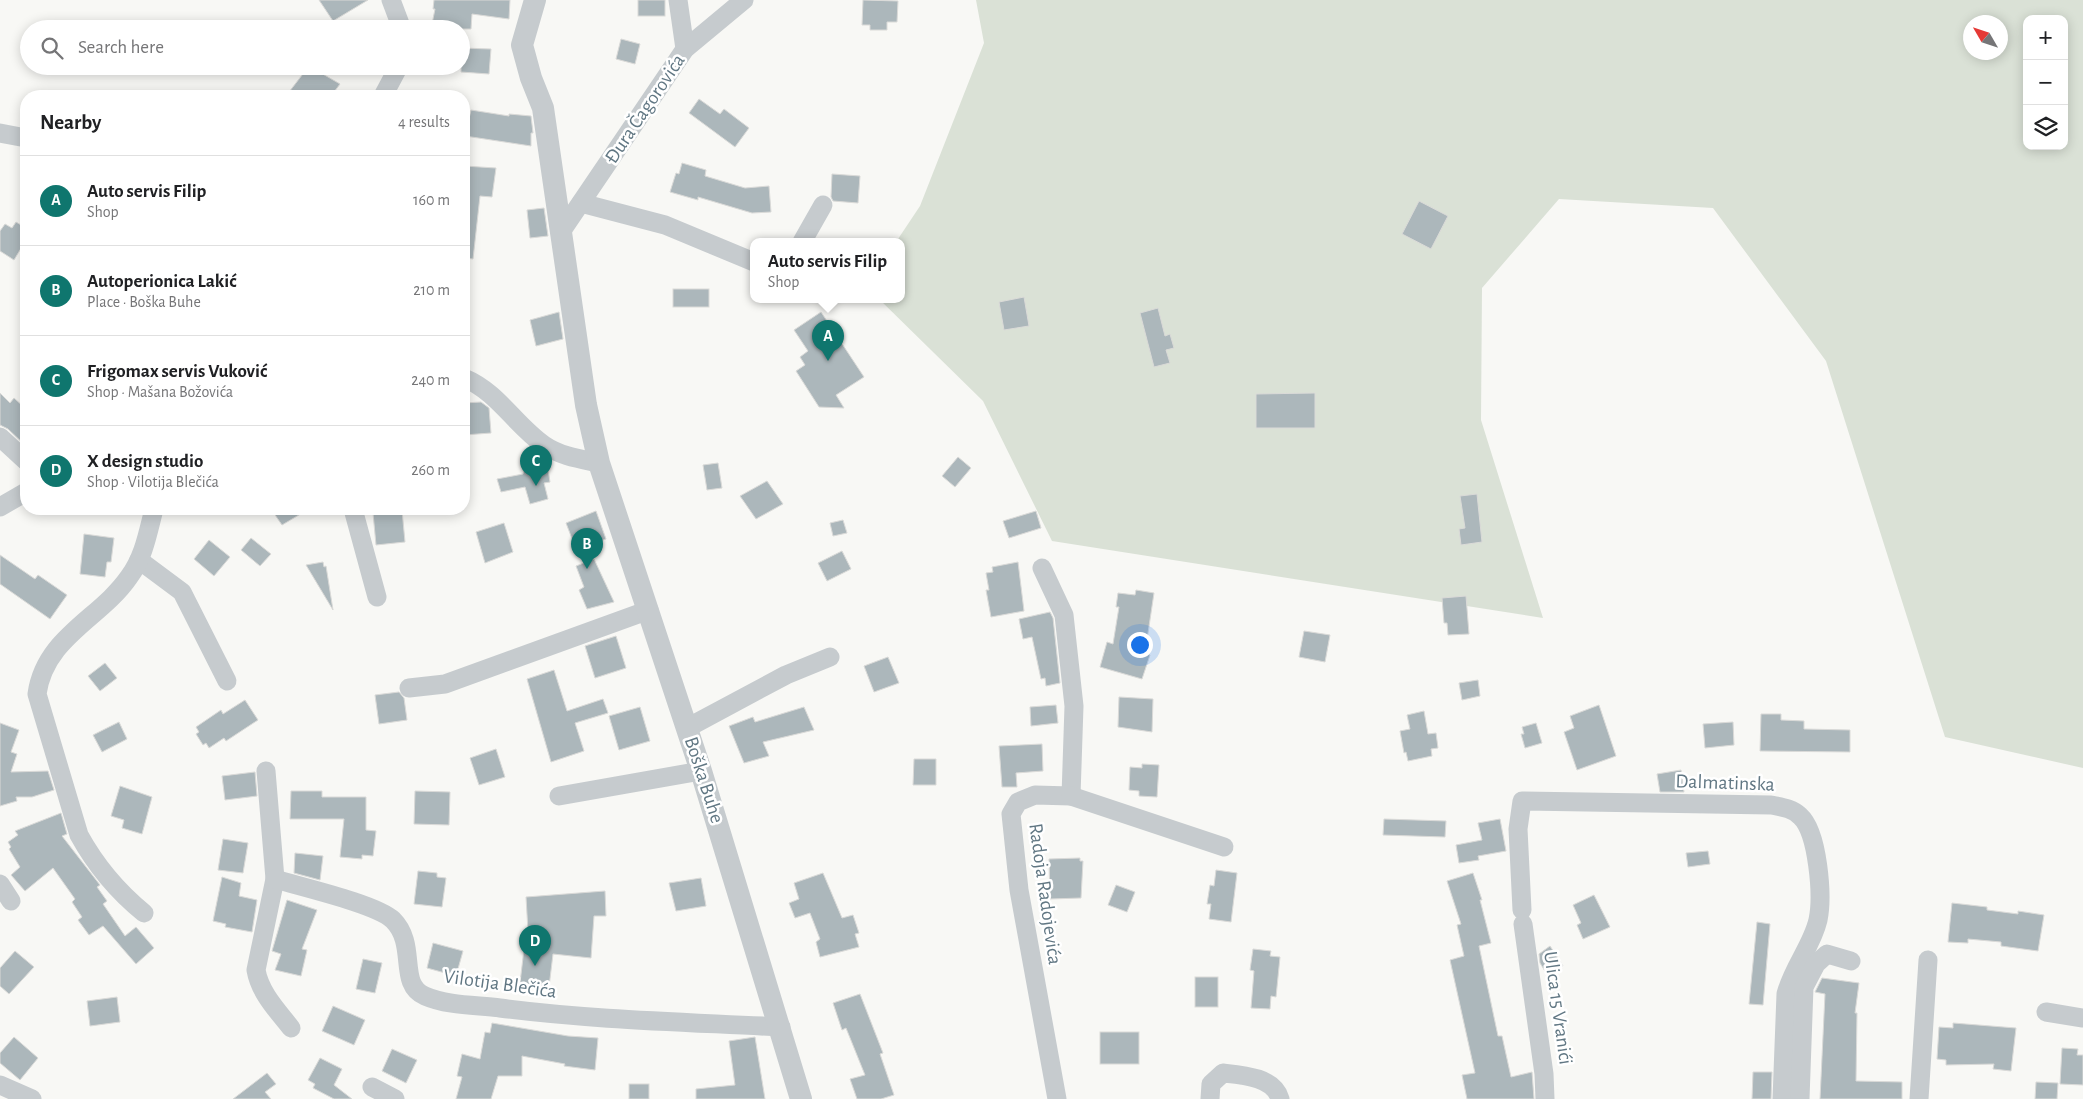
<!DOCTYPE html>
<html lang="en">
<head>
<meta charset="utf-8">
<style>
	body { margin:0; font-family:"Alegreya Sans",sans-serif; background:#f2f2f2; color:#202124 }
	.controls { position:absolute; right:15px; top:15px; display:grid; overflow:hidden; border-radius:10px; box-shadow:0 2px 12px #0003 }
	.controls button { width:45px; height:45px; display:grid; place-items:center; padding:0; border:0; border-bottom:1px solid #e0e0e0; background:#fff; color:#202124; font:25px sans-serif }
	.compass { position:absolute; left:1963px; top:15px; width:45px; height:45px; border-radius:50%; background:#fff; box-shadow:0 2px 12px #0003; rotate:309deg }
	.you { position:absolute; left:1139px; top:644px; width:18px; height:18px; margin:-12px; border:4px solid #fff; border-radius:50%; background:#1a73e8; box-shadow:0 0 0 8px #1a73e833 }
	.badge { display:grid; place-items:center; width:32px; height:32px; border-radius:50%; background:#0f766e; color:#fff; font-size:16px; font-weight:700 }
	.pin { position:absolute; translate:-50% -41px; filter:drop-shadow(0 1px 2px #0008) }
	.pin::after { content:''; position:absolute; top:26px; width:18px; height:15px; background:inherit; clip-path:polygon(0 0,100% 0,50% 100%) }
	.popup { position:absolute; left:750px; top:238px; width:155px; height:65px; box-sizing:border-box; display:grid; place-content:center; border-radius:10px; background:#fff; filter:drop-shadow(0 1px 4px #0005); font-size:16px; white-space:nowrap; color:#757577 }
	.popup b { font-size:19px; color:#202124 }
	.popup::after { content:''; position:absolute; left:50%; top:100%; margin-left:-10px; border:10px solid transparent; border-top-color:#fff }
	.list { margin:0; padding:0; list-style:none }
	h2 { display:flex; justify-content:space-between; align-items:center; height:65px; margin:0; padding:0 20px; font-size:21px }
	h2 small { font-size:16px; font-weight:400; color:#757577 }
	.list li { display:grid; grid-template-columns:32px 1fr auto; gap:15px; align-items:center; box-sizing:border-box; height:90px; padding:0 20px; border-top:1px solid #e0e0e0 }
	.list b { display:block; font-size:19px; white-space:nowrap }
	.list p { margin:0; font-size:16px; white-space:nowrap; color:#757577 }
	.list em { font-size:16px; font-style:normal; color:#757577 }
	.icon { flex:none; width:28px; height:28px; fill:none; stroke:currentColor; stroke-width:2; stroke-linecap:round; stroke-linejoin:round }
	.map { position:relative; flex:none; width:2083px; height:1099px; overflow:hidden }
	.search { position:absolute; background:#fff; box-shadow:0 2px 12px #0003; left:20px; top:20px; width:450px; height:55px; display:flex; align-items:center; gap:12px; box-sizing:border-box; padding:0 18px; border-radius:28px; color:#757577; font-size:19px }
	.panel { position:absolute; background:#fff; box-shadow:0 2px 12px #0003; left:20px; top:90px; width:450px; height:425px; border-radius:20px }
	.map>svg:first-child { display:block }
</style>
</head>
<body>
<div class="map">
<svg width="2083" height="1099" viewBox="0 0 2083 1099">
	<rect width="100%" height="100%" fill="#f8f8f5"/>
	<path fill="#dae1d6" fill-rule="evenodd" d="M976 0H2083V768L1945 737 1826 361 1713 208 1559 199 1482 288 1481 420 1543 618 1052 541 983 401 880 300H902V242H896L920 206 984 43ZM2027 19H2064V146H2027ZM1970 22H2000V52H1970Z"/>
	<g fill="#acb7bb" stroke="#dadad8">
		<polygon points="319,0 368,0 333,21"/>
		<polygon points="434,0 510,0 509,19 472,14 471,29 431,29 435,9 433,9"/>
		<rect x="638" y="0" width="27" height="16"/>
		<polygon points="863,0 898,1 897,22 887,22 887,30 870,30 870,25 862,25"/>
		<polygon points="621,39 640,44 635,64 616,59"/>
		<polygon points="461,48 491,49 489,74 461,72"/>
		<polygon points="309,66 340,84 331,96 286,96"/>
		<polygon points="699,99 720,114 724,109 749,128 735,147 689,113"/>
		<polygon points="471,110 509,116 509,114 531,116 533,133 531,133 531,146 465,136"/>
		<polygon points="682,163 706,170 705,176 745,188 769,186 771,212 752,213 698,197 698,200 670,192 676,173 679,174"/>
		<polygon points="464,166 496,168 492,197 480,196 473,259 464,258"/>
		<polygon points="832,174 860,176 858,203 833,201 831,197"/>
		<polygon points="1419,201 1448,216 1431,249 1402,234"/>
		<polygon points="544,208 548,236 530,238 527,210"/>
		<polygon points="16,222 26,228 26,240 14,260 0,251 0,231 5,224 12,228"/>
		<rect x="673" y="289" width="36" height="18"/>
		<polygon points="1024,297 1029,326 1004,330 999,302"/>
		<polygon points="1158,308 1165,336 1170,334 1174,348 1166,350 1170,363 1154,367 1140,313"/>
		<polygon points="559,312 563,339 536,346 530,320"/>
		<polygon points="821,312 864,377 836,395 844,408 819,407 796,371 805,365 800,357 808,351 794,330"/>
		<polygon points="0,393 10,403 14,398 26,409 26,446 8,429 0,425"/>
		<polygon points="1315,393 1315,428 1256,428 1256,394"/>
		<polygon points="481,402 489,408 491,433 464,435 464,403"/>
		<polygon points="958,457 971,468 955,487 942,476"/>
		<polygon points="718,463 722,488 707,490 703,465"/>
		<polygon points="539,467 540,471 548,469 550,482 544,483 548,499 530,504 525,487 501,492 497,479 523,474 524,471"/>
		<polygon points="767,481 783,504 756,519 740,496"/>
		<polygon points="1477,494 1482,542 1461,545 1459,529 1465,528 1460,496"/>
		<polygon points="271,509 309,509 282,525"/>
		<polygon points="402,510 405,542 376,545 373,513"/>
		<polygon points="596,511 606,539 600,541 602,548 579,557 566,523"/>
		<polygon points="1036,511 1041,528 1009,538 1003,521"/>
		<polygon points="843,520 847,533 833,536 830,523"/>
		<polygon points="504,523 513,552 485,563 476,532"/>
		<polygon points="84,534 114,538 111,562 107,562 105,577 80,574"/>
		<polygon points="251,538 271,554 260,566 241,550"/>
		<polygon points="209,540 230,557 214,576 194,559"/>
		<polygon points="842,551 851,569 827,581 818,563"/>
		<polygon points="0,555 35,579 38,575 67,595 50,619 0,584"/>
		<polygon points="594,559 614,602 587,609 579,590 584,587 576,566"/>
		<polygon points="323,562 324,567 326,566 333,610 306,565"/>
		<polygon points="1018,562 1024,611 991,617 986,590 989,590 986,573 993,572 992,567"/>
		<polygon points="1136,590 1154,593 1145,653 1150,655 1142,679 1100,667 1107,642 1113,644 1119,607 1116,607 1118,593 1135,595"/>
		<polygon points="1466,596 1469,634 1448,635 1447,623 1444,623 1442,598"/>
		<polygon points="1050,612 1053,618 1060,683 1046,686 1045,678 1041,679 1032,637 1023,639 1019,619"/>
		<polygon points="1304,631 1330,635 1325,662 1299,657"/>
		<polygon points="616,636 626,668 595,678 585,646"/>
		<polygon points="888,657 899,683 874,692 864,666"/>
		<polygon points="105,663 117,678 100,691 88,676"/>
		<polygon points="554,670 567,711 603,699 608,713 575,723 584,751 551,762 527,679"/>
		<polygon points="1478,680 1480,696 1462,700 1459,683"/>
		<polygon points="399,692 404,698 407,720 379,724 375,695"/>
		<polygon points="1119,697 1153,699 1152,732 1118,727"/>
		<polygon points="245,700 258,720 226,741 224,738 209,748 206,743 203,745 196,734 199,732 196,727 221,710 223,714"/>
		<polygon points="1056,705 1058,723 1031,726 1030,707"/>
		<polygon points="1599,705 1616,756 1577,770 1564,732 1574,728 1570,716"/>
		<polygon points="640,707 650,741 619,750 609,716"/>
		<polygon points="804,707 814,730 763,742 769,756 744,763 729,726 753,717 755,722"/>
		<polygon points="1424,711 1428,734 1436,733 1438,748 1431,749 1432,756 1408,761 1406,752 1404,753 1400,731 1410,729 1407,715"/>
		<polygon points="1761,714 1781,714 1781,720 1804,721 1804,729 1850,730 1850,752 1760,751"/>
		<polygon points="119,722 127,739 102,752 93,735"/>
		<polygon points="1733,722 1734,745 1705,748 1703,724"/>
		<polygon points="0,723 19,730 11,752 17,754 11,772 48,771 54,790 32,797 16,797 17,801 0,806"/>
		<polygon points="1536,723 1542,743 1525,748 1521,734 1524,734 1522,727"/>
		<polygon points="1042,744 1043,771 1016,773 1017,787 1002,787 999,746"/>
		<polygon points="496,749 505,777 479,785 470,758"/>
		<polygon points="914,759 936,759 936,785 913,785"/>
		<polygon points="1142,764 1159,765 1157,797 1139,796 1139,791 1129,790 1130,767 1142,768"/>
		<polygon points="1681,770 1684,792 1660,792 1657,774"/>
		<polygon points="255,772 257,796 225,800 222,776"/>
		<polygon points="120,786 152,797 142,834 122,828 124,820 111,816"/>
		<polygon points="291,791 322,791 322,797 366,797 366,830 376,831 373,856 362,855 362,859 340,857 344,819 290,819"/>
		<polygon points="415,791 450,792 449,825 414,824"/>
		<polygon points="61,813 67,834 62,836 100,885 97,887 107,901 103,904 125,936 136,927 154,948 136,964 103,926 89,935 78,920 82,917 72,902 75,899 53,868 25,891 11,875 20,867 9,849 11,847 8,842 18,835 15,831"/>
		<polygon points="1384,819 1446,821 1445,837 1383,835"/>
		<polygon points="1500,819 1506,851 1478,856 1479,860 1459,863 1456,845 1482,840 1478,823"/>
		<polygon points="223,839 248,843 243,873 218,870"/>
		<polygon points="1708,851 1710,864 1688,867 1686,853"/>
		<polygon points="295,853 323,856 320,880 294,873"/>
		<polygon points="1080,858 1080,861 1083,861 1081,898 1050,899 1049,859"/>
		<polygon points="1216,870 1237,873 1231,922 1209,919 1211,904 1207,904 1210,885 1214,886"/>
		<polygon points="418,871 437,873 437,877 446,878 442,907 414,904"/>
		<polygon points="823,873 842,918 853,915 859,933 855,934 859,947 820,957 816,942 820,939 810,913 795,918 789,903 799,899 794,883"/>
		<polygon points="1473,873 1482,900 1480,900 1491,943 1479,946 1498,1036 1502,1036 1511,1077 1532,1072 1534,1099 1467,1099 1462,1075 1475,1073 1450,960 1464,956 1457,925 1461,924 1447,881"/>
		<polygon points="222,877 241,883 239,896 257,900 252,932 225,927 226,924 213,921"/>
		<polygon points="701,878 706,906 676,911 669,883"/>
		<polygon points="1116,885 1135,892 1127,912 1108,905"/>
		<polygon points="605,891 606,916 594,916 591,958 553,954 549,987 520,983 524,949 529,949 526,897"/>
		<polygon points="1594,895 1610,927 1583,939 1577,925 1581,923 1573,905"/>
		<polygon points="287,900 317,910 302,949 307,950 301,976 275,970 281,954 272,951"/>
		<polygon points="1952,903 1987,907 1987,910 2018,914 2018,911 2044,915 2038,951 2001,946 2001,942 1968,939 1968,943 1948,942"/>
		<polygon points="1757,922 1770,924 1763,1005 1749,1004"/>
		<polygon points="433,943 463,951 456,976 427,968"/>
		<polygon points="1550,946 1563,966 1548,976 1540,963 1539,954"/>
		<polygon points="1253,949 1271,951 1270,956 1280,957 1276,997 1271,996 1270,1009 1251,1008 1254,971 1250,970"/>
		<polygon points="15,951 34,967 9,994 0,986 0,968"/>
		<polygon points="363,959 382,963 375,993 356,989"/>
		<rect x="1195" y="977" width="23" height="30"/>
		<polygon points="1822,978 1859,983 1855,1013 1857,1013 1856,1081 1902,1082 1902,1099 1820,1099 1825,994 1815,992"/>
		<polygon points="860,994 883,1053 880,1054 894,1095 881,1099 857,1099 850,1079 865,1075 846,1028 842,1030 833,1003"/>
		<polygon points="117,997 120,1022 90,1026 87,1001"/>
		<polygon points="333,1006 365,1020 354,1045 322,1031"/>
		<polygon points="492,1023 568,1036 598,1038 595,1070 564,1066 565,1064 522,1056 522,1076 498,1076 491,1099 456,1099 462,1077 457,1076 462,1054 480,1059 485,1032 490,1033"/>
		<polygon points="1953,1023 2016,1028 2011,1071 1993,1069 1994,1064 1946,1065 1946,1060 1937,1059 1939,1027 1953,1028"/>
		<rect x="1100" y="1032" width="39" height="32"/>
		<polygon points="14,1037 38,1058 20,1080 0,1063 0,1053"/>
		<polygon points="755,1037 765,1099 696,1099 696,1089 735,1085 729,1041"/>
		<polygon points="2062,1048 2078,1049 2077,1055 2083,1055 2083,1085 2060,1084"/>
		<polygon points="392,1049 417,1060 406,1083 382,1071"/>
		<polygon points="320,1058 342,1069 334,1085 352,1099 334,1099 313,1088 315,1084 308,1080"/>
		<polygon points="1753,1072 1772,1072 1771,1099 1752,1099"/>
		<polygon points="267,1073 276,1084 265,1092 271,1099 233,1099"/>
		<polygon points="2036,1082 2058,1083 2057,1099 2035,1099"/>
		<rect x="629" y="1084" width="20" height="15"/>
	</g>
	<g fill="none" stroke-linecap="round" stroke-linejoin="round">
		<g stroke="#c6cbce" stroke-width="19">
			<polyline points="391,0 402,29"/>
			<polyline points="678,0 685,49"/>
			<polyline points="383,96 399,66"/>
			<polyline points="0,133 26,138"/>
			<polyline points="581,203 665,225 754,262"/>
			<polyline points="561,232 685,49 744,0"/>
			<polyline points="802,242 823,205"/>
			<path d="M464 378C498 392 515 425 544 445 560 456 580 459 599 463"/>
			<polyline points="0,437 26,461"/>
			<polyline points="0,507 26,492"/>
			<polyline points="353,509 377,597"/>
			<polyline points="139,560 182,592 227,681"/>
			<polyline points="1042,568 1064,615 1074,706 1071,796 1035,795 1018,802 1011,814 1019,890 1057,1099"/>
			<polyline points="409,688 445,684 649,610"/>
			<polyline points="687,728 786,675 830,657"/>
			<path d="M266 771 275 879 256 970C260 993 277 1010 291 1028"/>
			<polyline points="559,796 701,771"/>
			<polyline points="1071,796 1224,847"/>
			<path d="M275 879C301 887 376 904 393 920 418 945 397 984 425 996 448 1006 477 1005 500 1008 593 1020 687 1022 781 1027"/>
			<polyline points="0,884 11,901"/>
			<path d="M1522 910 1518 829 1522 801 1771 805C1781 807 1792 808 1800 816 1818 832 1823 896 1818 920 1812 946 1793 967 1786 994L1782 1099"/>
			<path d="M144 913C117 891 96 866 79 835L37 694C45 637 100 619 129 577 144 557 148 532 154 509"/>
			<polyline points="1523,924 1544,1074 1545,1099"/>
			<polyline points="2046,1012 2083,1018"/>
			<polyline points="0,1085 32,1099"/>
			<polyline points="372,1087 395,1099"/>
			<path d="M1210 1099 1211 1084 1223 1073C1242 1075 1274 1077 1280 1099"/>
			<polyline points="1800,1099 1804,987 1816,964 1827,954 1851,961"/>
			<polyline points="1919,1099 1928,960"/>
		</g>
		<polyline stroke="#c6cbce" stroke-width="22" points="535,0 522,45 531,78 543,108 586,405 599,463 701,771 801,1099"/>
	</g>
	<g text-anchor="middle" dominant-baseline="central" stroke-width="5" stroke-linejoin="round" paint-order="stroke">
		<g font-size="20" fill="#617783" stroke="#fff">
			<text transform="translate(645 109) rotate(-56)">Đura Čagorovića</text>
			<text transform="translate(704 780) rotate(72)">Boška Buhe</text>
			<text transform="translate(1725 783) rotate(2)">Dalmatinska</text>
			<text transform="translate(1045 894) rotate(82)">Radoja Radojevića</text>
			<text transform="translate(500 984) rotate(8)">Vilotija Blečića</text>
			<text transform="translate(1558 1008) rotate(82)">Ulica 15 Vranići</text>
		</g>
	</g>
</svg>
<div class="controls">
<button>+</button>
<button>−</button>
<button><svg class="icon" aria-label="layers" viewBox="0 0 24 24"><path d="M12 4l9 5-9 5-9-5zM3 14l9 5 9-5"/></svg></button>
</div>
<svg class="compass" viewBox="-18 -18 36 36"><path d="M0-13l5 13h-10z" fill="#e53935"/><path d="M0 13l5-13h-10z" fill="#757577"/></svg>
<div class="you"></div>
<div class="pin badge" style="left:828px;top:361px">A</div>
<div class="popup"><b>Auto servis Filip</b>Shop</div>
<div class="pin badge" style="left:587px;top:569px">B</div>
<div class="pin badge" style="left:536px;top:486px">C</div>
<div class="pin badge" style="left:535px;top:966px">D</div>
<div class="search"><svg class="icon" aria-label="search" viewBox="0 0 24 24"><circle cx="10" cy="10" r="6"/><path d="M15 15l6 6"/></svg>Search here</div>
<section class="panel">
<h2>Nearby<small>4 results</small></h2>
<ul class="list">
<li><span class="badge">A</span><div><b>Auto servis Filip</b><p>Shop</p></div><em>160 m</em></li>
<li><span class="badge">B</span><div><b>Autoperionica Lakić</b><p>Place · Boška Buhe</p></div><em>210 m</em></li>
<li><span class="badge">C</span><div><b>Frigomax servis Vuković</b><p>Shop · Mašana Božovića</p></div><em>240 m</em></li>
<li><span class="badge">D</span><div><b>X design studio</b><p>Shop · Vilotija Blečića</p></div><em>260 m</em></li>
</ul>
</section>
</div>
</body>
</html>
